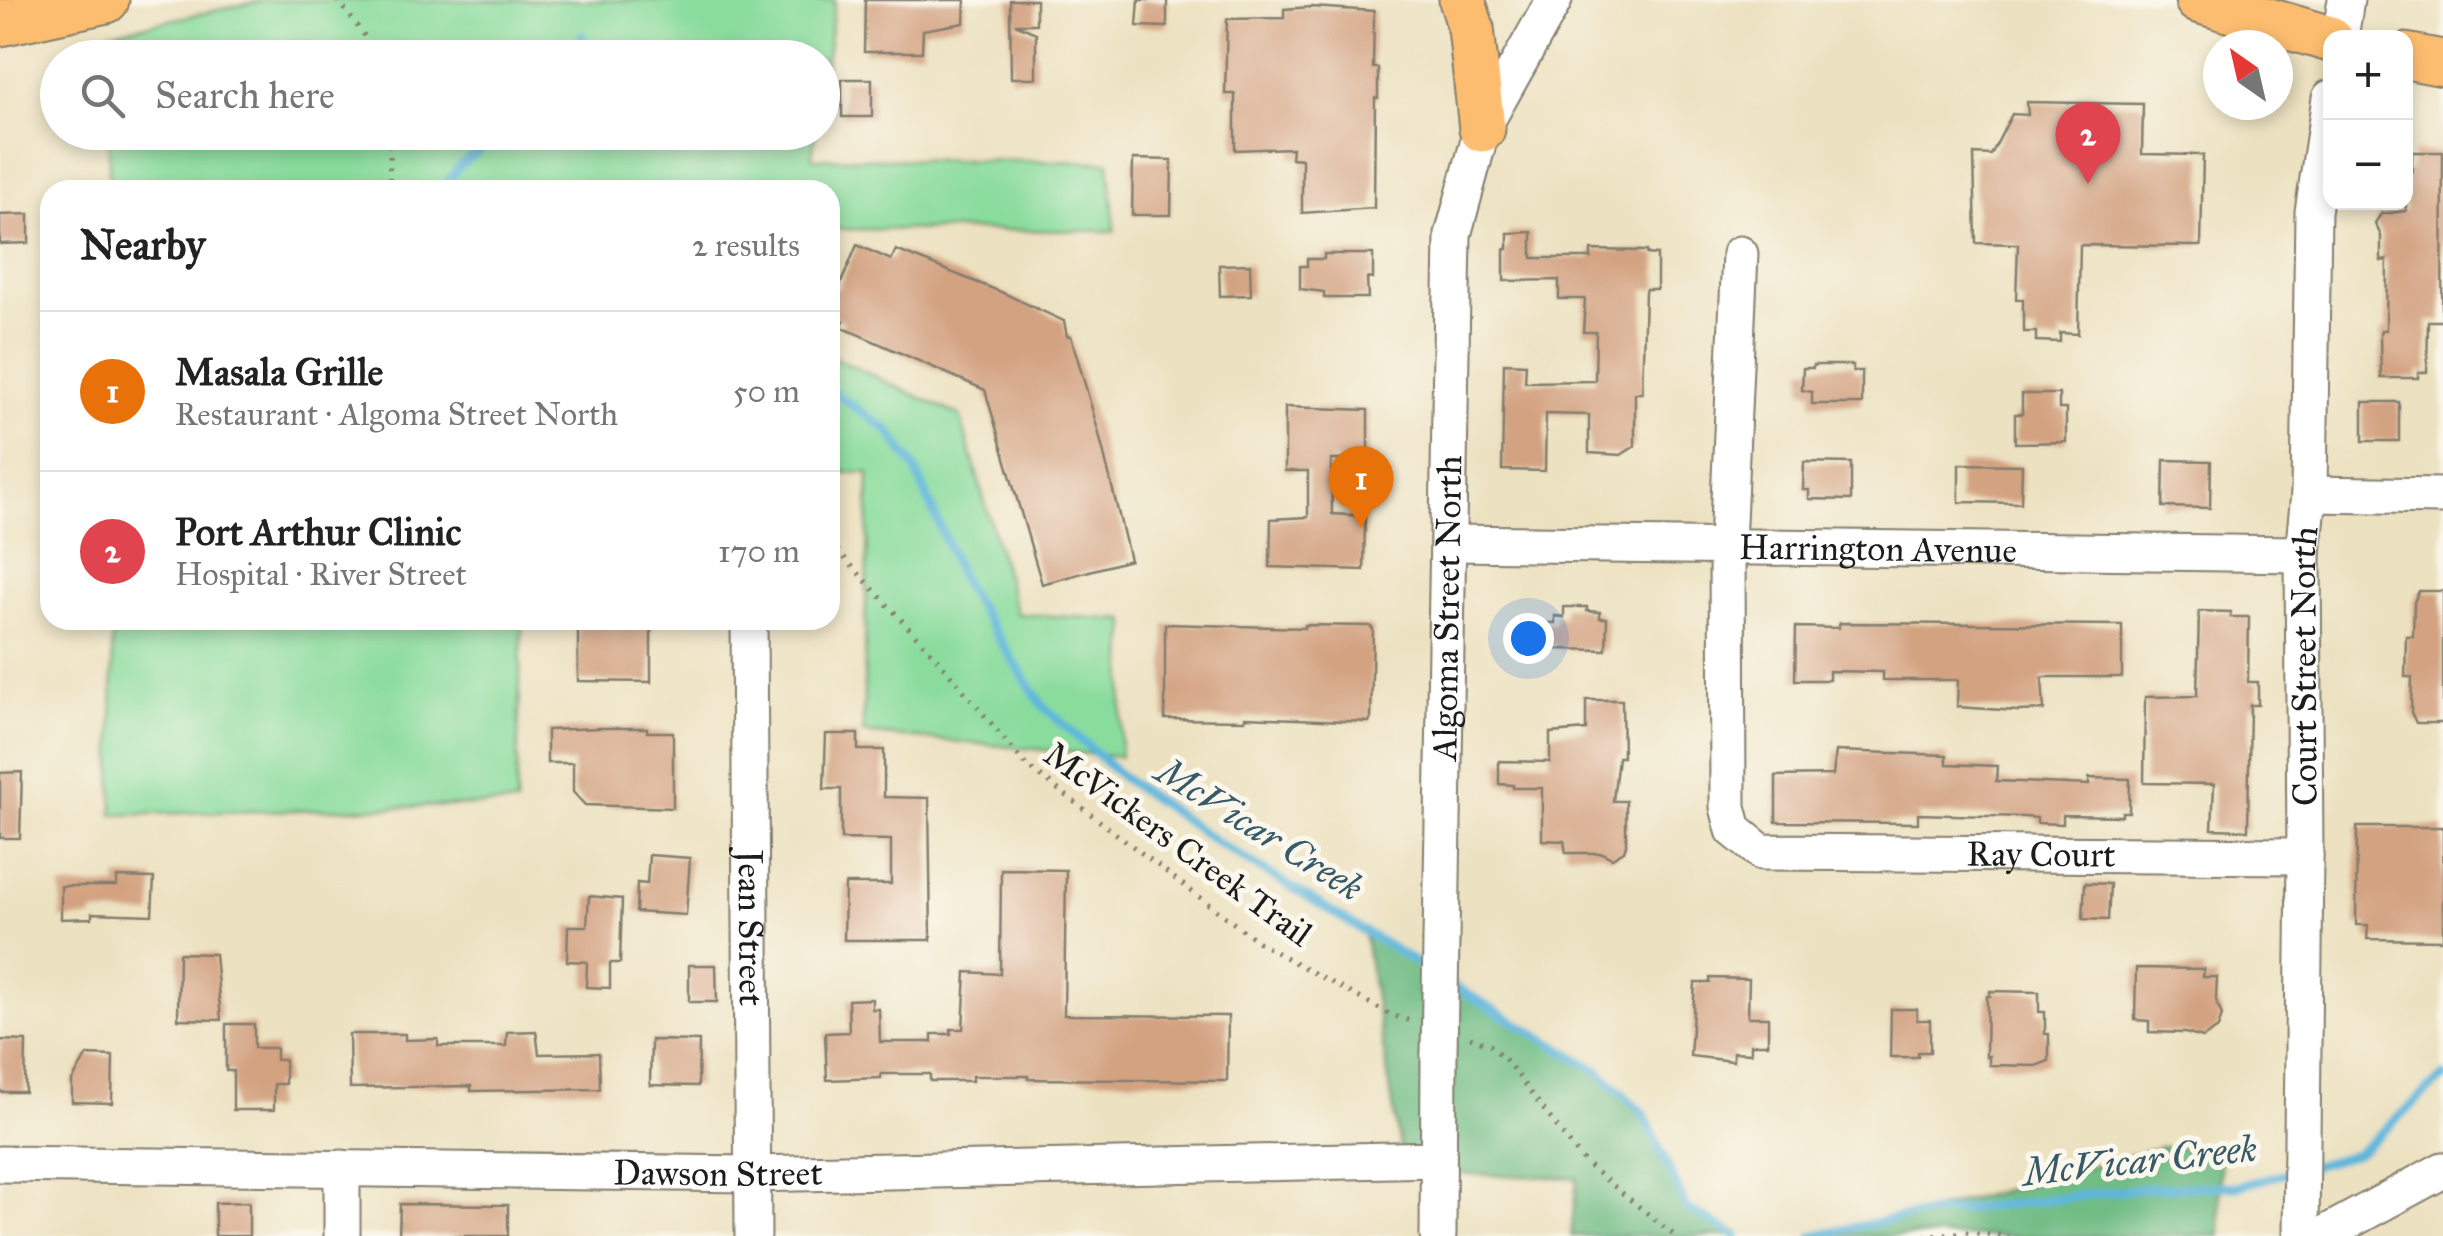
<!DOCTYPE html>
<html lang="en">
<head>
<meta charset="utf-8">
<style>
	body { margin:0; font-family:"IM FELL Great Primer",serif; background:#f2f2f2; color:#222 }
	.controls { position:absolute; right:30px; top:30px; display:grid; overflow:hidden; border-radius:20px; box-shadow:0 5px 15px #0003 }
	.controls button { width:90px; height:90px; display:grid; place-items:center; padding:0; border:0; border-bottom:2px solid #e0e0e0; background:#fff; color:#222; font:50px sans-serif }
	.compass { position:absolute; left:2203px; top:30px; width:90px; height:90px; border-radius:50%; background:#fff; box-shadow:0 5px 15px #0003; rotate:326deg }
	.you { position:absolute; left:1528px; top:638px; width:35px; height:35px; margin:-25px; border:8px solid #fff; border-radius:50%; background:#1a73e8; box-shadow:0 0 0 15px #1a73e833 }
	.badge { display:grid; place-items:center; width:65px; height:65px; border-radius:50%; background:#db2777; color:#fff; font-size:32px; font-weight:700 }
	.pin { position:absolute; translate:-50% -82px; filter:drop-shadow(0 2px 5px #0008) }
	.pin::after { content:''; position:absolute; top:52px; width:35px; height:30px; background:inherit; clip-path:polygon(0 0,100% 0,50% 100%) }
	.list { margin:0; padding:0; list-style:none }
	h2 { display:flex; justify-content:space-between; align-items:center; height:130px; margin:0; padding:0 40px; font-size:42px }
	h2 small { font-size:32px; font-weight:400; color:#767676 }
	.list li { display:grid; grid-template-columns:65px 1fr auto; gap:30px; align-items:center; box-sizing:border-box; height:160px; padding:0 40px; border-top:2px solid #e0e0e0 }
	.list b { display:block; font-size:38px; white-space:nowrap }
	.list p { margin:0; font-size:32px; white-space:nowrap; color:#767676 }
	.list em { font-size:32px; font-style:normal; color:#767676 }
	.icon { flex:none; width:55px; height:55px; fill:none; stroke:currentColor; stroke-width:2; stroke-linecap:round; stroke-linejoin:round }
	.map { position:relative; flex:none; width:2443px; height:1236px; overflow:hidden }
	.search { position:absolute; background:#fff; box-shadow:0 5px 15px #0003; left:40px; top:40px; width:800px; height:110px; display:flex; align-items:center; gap:25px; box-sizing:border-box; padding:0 35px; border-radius:55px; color:#767676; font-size:38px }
	.panel { position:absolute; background:#fff; box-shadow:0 5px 15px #0003; left:40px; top:180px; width:800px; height:450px; border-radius:30px }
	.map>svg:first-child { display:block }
</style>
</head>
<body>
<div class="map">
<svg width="2443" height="1236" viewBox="0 0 2443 1236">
	<rect width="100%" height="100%" fill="#fbf7ec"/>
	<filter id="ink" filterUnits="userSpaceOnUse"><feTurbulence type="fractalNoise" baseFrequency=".01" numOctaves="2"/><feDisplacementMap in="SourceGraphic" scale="20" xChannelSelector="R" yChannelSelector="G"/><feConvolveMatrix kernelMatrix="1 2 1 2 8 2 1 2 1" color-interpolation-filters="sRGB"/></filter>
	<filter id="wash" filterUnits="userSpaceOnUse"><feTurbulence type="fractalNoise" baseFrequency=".0048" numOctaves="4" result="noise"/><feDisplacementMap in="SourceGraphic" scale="40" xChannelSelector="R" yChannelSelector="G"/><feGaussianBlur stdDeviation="2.25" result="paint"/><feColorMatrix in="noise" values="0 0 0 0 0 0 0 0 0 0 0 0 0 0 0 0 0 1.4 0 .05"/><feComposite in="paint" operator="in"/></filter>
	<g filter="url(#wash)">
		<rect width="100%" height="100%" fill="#ece1c0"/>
		<g fill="#8adc9d" stroke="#537c5c" stroke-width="2.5">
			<polygon points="266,0 835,0 823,83 822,58 108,57 108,33"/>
			<polygon points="109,133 815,133 812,158 1109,162 1115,231 830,229 830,190 109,190"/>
			<polygon points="830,356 960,416 1017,614 1126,620 1120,757 863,733 869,473 830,472"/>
			<polygon points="112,620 522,620 516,804 113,815"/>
		</g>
		<g fill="#6fbc84" stroke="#466c50" stroke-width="2.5">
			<polygon points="1364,932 1598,1071 1644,1114 1686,1208 1737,1236 1571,1236 1577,1178 1404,1172"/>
			<polygon points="2162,1147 2220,1150 2220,1236 1813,1236 1909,1216"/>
		</g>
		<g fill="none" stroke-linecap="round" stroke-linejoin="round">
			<g stroke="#5db6db" stroke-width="9">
				<polyline points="579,58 582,36"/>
				<polyline points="443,190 459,166 486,145 519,132"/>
				<polyline points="830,390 888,430 916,470 964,585 1042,705 1123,778 1215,841 1433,973"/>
				<polyline points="1450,984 1598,1071 1644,1114 1686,1208 1737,1236"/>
				<polyline points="2309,1167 2357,1154 2443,1077"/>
				<polyline points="1813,1236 1909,1216 2145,1188 2238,1186 2294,1171"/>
			</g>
		</g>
		<g id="blocks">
			<g fill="#d3a281">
				<polygon points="865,0 965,0 964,23 923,30 922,52 864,52"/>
				<polygon points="1010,0 1036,0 1036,24 1015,24 1036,33 1036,78 1011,78"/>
				<polygon points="1139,0 1167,0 1167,27 1137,26"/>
				<polygon points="1311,7 1374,11 1373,68 1378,68 1378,98 1375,98 1374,208 1302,213 1302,159 1291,158 1292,148 1235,150 1235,94 1225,94 1227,19 1284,18 1284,9"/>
				<rect x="842" y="79" width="30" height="38"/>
				<polygon points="2027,102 2143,104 2142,154 2203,155 2201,246 2080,245 2078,334 2060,333 2060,342 2036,341 2036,332 2023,332 2023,299 2016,299 2018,244 1976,243 1974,154 1991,155 2012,114 2028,115"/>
				<polygon points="2412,152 2443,152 2442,321 2428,321 2427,372 2418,372 2418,378 2381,378 2380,334 2381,330 2386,330 2387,260 2381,261 2381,236 2375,223 2381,214 2406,211 2406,171 2412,171"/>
				<polygon points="1133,159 1172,160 1171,215 1132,215"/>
				<polygon points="29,214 29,243 0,244 0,215"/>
				<polygon points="1532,232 1532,258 1591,258 1591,250 1647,251 1647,254 1657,255 1657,289 1646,289 1645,292 1642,393 1635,393 1635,446 1621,455 1589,453 1589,415 1546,414 1545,471 1502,470 1504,363 1526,364 1525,382 1595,381 1596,332 1583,332 1585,299 1559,299 1559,280 1504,281 1504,249 1508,249 1508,233"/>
				<polygon points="857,245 891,260 896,250 1001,292 1064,321 1067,336 1071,336 1098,430 1130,560 1042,584 985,390 841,327 844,321 830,315 830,287 838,290"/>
				<polygon points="1324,254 1373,254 1373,279 1367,278 1368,298 1324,298 1324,292 1300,289 1300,266 1307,266 1307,259 1324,259"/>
				<polygon points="1250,264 1251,295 1220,296 1219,265"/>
				<polygon points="1813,365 1853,365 1853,371 1862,371 1862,404 1812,404 1812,392 1802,390 1803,368 1813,368"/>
				<polygon points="2022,394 2059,394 2059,409 2066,409 2066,442 2015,443 2015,414 2022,414"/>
				<rect x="2363" y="402" width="36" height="39"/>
				<polygon points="1285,407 1368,410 1368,460 1331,460 1332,514 1365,516 1364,570 1270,567 1271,519 1308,517 1308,471 1285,471"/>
				<polygon points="2164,460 2211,461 2210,508 2163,507"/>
				<polygon points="1804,462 1851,463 1851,500 1809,499 1809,490 1803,490"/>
				<polygon points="1959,464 2022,465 2021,503 1959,502"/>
				<polygon points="2419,591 2443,591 2443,723 2416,723 2411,712 2412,677 2405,677 2406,636 2413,636 2414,602"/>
				<polygon points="1564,607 1587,607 1587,611 1600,612 1600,618 1607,618 1606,650 1556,649 1556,646 1543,645 1543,623 1555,623 1555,616 1564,617"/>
				<polygon points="2199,611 2230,612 2230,617 2249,617 2248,682 2258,682 2258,705 2250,705 2248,830 2212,829 2214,784 2144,783 2145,697 2197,696"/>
				<polygon points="578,620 651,620 651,682 578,681"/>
				<polygon points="1839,623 2122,625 2122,677 2046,677 2042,678 2044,710 2018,711 1957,707 1958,680 1883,680 1883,672 1829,671 1829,680 1795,680 1796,627 1839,628"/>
				<polygon points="1165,624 1305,628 1305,625 1370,626 1373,629 1371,718 1369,722 1245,717 1245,720 1165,719"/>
				<polygon points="1586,700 1622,700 1623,757 1618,757 1613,801 1626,801 1626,845 1624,851 1612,858 1602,853 1566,853 1564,841 1542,840 1542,788 1513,788 1513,785 1499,784 1499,761 1550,762 1550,733 1586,730"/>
				<polygon points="601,728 647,728 647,732 673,732 673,808 585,805 573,792 573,763 547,763 547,730"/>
				<polygon points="826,734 858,734 858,750 884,750 884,797 929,798 931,940 844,940 845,884 891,884 891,840 841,839 841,789 824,789"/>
				<polygon points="1836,751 1947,755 1947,764 1997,766 1996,781 2089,785 2089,778 2130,779 2129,812 2122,812 2122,816 2063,815 2063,824 2037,823 2037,818 2025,817 1918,814 1918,823 1776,822 1776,776 1833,775"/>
				<polygon points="22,772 20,838 0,838 0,773"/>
				<polygon points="2357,827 2443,827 2443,940 2367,939 2368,925 2356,925"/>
				<polygon points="649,855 690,858 686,915 636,912 637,883 647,884"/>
				<polygon points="1001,869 1066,870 1064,1015 1228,1016 1227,1081 1028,1079 1028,1076 972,1076 972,1081 930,1081 930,1074 881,1074 881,1078 827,1080 825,1033 849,1032 848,1000 872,999 872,1009 879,1009 880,1042 932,1042 932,1034 951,1034 951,1029 963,1029 966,972 1000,974"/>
				<polygon points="117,877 154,878 152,915 92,913 92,918 61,919 61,886 117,886"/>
				<polygon points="2085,883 2110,884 2108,920 2083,919"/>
				<polygon points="589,896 622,899 620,963 610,963 610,988 586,987 587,962 567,961 568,926 587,926"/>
				<polygon points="179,953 215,954 221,1020 178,1019"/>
				<polygon points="689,965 716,965 717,1002 689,1002"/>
				<polygon points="2136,968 2204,969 2203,977 2217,977 2216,1000 2222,1015 2218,1028 2203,1038 2185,1033 2149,1032 2149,1021 2135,1020"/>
				<polygon points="1710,978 1749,979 1748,1017 1768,1017 1768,1044 1751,1044 1751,1053 1733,1052 1733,1061 1690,1056 1695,983 1710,983"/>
				<polygon points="1990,991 2039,992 2039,1012 2045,1012 2045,1034 2049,1034 2049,1061 2036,1066 1989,1065 1989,1056 1986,1057 1987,996 1990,996"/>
				<polygon points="1891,1009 1917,1009 1917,1020 1930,1020 1930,1052 1918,1052 1918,1057 1890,1057"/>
				<polygon points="226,1024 254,1024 254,1048 276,1048 276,1060 285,1060 285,1084 274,1084 274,1110 233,1110 233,1071 226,1071"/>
				<polygon points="536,1031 539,1054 599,1053 600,1089 471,1091 471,1086 350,1088 349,1034 405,1034 405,1040 438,1039 438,1046 506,1046 507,1032"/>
				<polygon points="0,1040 26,1041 25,1092 0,1092"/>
				<polygon points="651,1040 699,1041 698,1086 650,1085"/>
				<polygon points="87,1055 113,1056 112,1103 72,1102 72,1081"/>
				<polygon points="249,1202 249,1236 215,1236 215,1203"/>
				<polygon points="400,1204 508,1205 508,1236 399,1236"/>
			</g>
		</g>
	</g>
	<g filter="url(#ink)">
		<use href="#blocks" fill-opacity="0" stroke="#847e6e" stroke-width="2.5"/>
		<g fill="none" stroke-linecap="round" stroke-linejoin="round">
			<defs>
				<g id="minor">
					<polyline points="2340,38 2346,0"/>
					<path id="s1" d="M1740 254 1727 545 1728 807 1734 830 1761 852 2305 856"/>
					<polyline points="2309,494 2443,496"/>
					<path id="s2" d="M1450 543 2303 554"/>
					<path id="s3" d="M749 620 753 1236"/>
					<path id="s4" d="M1441 940 1453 235 1482 129 1554 0"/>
					<path id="s5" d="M0 1164 750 1174 1437 1159"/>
					<polyline points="342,1236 342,1168"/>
					<polyline points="1438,1236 1439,1053"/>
					<path id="s6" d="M2301 1236 2305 856 2303 554 2309 494 2313 212 2330 98"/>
					<polyline points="2321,1236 2443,1170"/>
				</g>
				<g id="major">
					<polyline points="1462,0 1471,28 1482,129"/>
					<polyline points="2198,0 2330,39"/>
					<polyline points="0,23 106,0"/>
					<polyline points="2406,56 2443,63"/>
				</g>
			</defs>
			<use href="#minor" stroke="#847e6e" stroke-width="39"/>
			<use href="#major" stroke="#847e6e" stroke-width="49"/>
			<g stroke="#847e6e" stroke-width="5" stroke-dasharray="2.5 8" stroke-linecap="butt">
				<polyline points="338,0 381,58"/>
				<polyline points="389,190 391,132"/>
				<polyline points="830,542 939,661 1026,765 1261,944 1391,1015 1411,1021"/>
				<polyline points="1470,1037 1490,1045 1505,1059 1584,1162 1675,1236"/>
				<polyline points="1924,1236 1965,1232 2009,1236"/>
			</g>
			<use href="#minor" stroke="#fff" stroke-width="35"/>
			<use href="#major" stroke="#fcbd6f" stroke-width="45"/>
			<defs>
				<polyline id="minor-bridge" points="1439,1053 1441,940"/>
			</defs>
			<use href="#minor-bridge" stroke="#847e6e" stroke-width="39" stroke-linecap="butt"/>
			<use href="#minor-bridge" stroke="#fff" stroke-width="35"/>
		</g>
	</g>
	<g text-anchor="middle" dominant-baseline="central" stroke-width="10" stroke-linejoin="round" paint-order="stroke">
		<g font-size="35" fill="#1c1c1c" stroke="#fbf7ec">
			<text stroke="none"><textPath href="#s2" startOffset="428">Harrington Avenue</textPath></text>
			<text stroke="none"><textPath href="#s4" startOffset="332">Algoma Street North</textPath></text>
			<text stroke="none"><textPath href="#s6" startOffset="570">Court Street North</textPath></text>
			<text transform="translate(1178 844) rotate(36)">McVickers Creek Trail</text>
			<text stroke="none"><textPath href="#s1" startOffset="892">Ray Court</textPath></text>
			<text stroke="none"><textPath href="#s3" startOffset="308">Jean Street</textPath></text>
			<text stroke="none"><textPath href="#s5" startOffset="718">Dawson Street</textPath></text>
		</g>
		<g font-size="38" font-style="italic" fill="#365a68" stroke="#fbf7ec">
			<text transform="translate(1260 829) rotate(32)">McVicar Creek</text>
			<text transform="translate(2140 1160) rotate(-6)">McVicar Creek</text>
		</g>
	</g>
</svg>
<div class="controls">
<button>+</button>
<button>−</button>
</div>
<svg class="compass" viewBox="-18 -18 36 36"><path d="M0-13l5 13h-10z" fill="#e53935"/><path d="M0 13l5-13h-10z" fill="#767676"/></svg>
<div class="you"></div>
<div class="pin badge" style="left:1361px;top:528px;background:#e8710a">1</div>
<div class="pin badge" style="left:2088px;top:184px;background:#e0444e">2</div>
<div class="search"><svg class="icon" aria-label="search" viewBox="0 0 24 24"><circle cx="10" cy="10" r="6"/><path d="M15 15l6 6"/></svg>Search here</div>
<section class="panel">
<h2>Nearby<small>2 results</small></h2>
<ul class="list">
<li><span class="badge" style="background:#e8710a">1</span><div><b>Masala Grille</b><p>Restaurant · Algoma Street North</p></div><em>50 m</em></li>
<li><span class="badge" style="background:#e0444e">2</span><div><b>Port Arthur Clinic</b><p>Hospital · River Street</p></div><em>170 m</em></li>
</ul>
</section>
</div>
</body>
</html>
